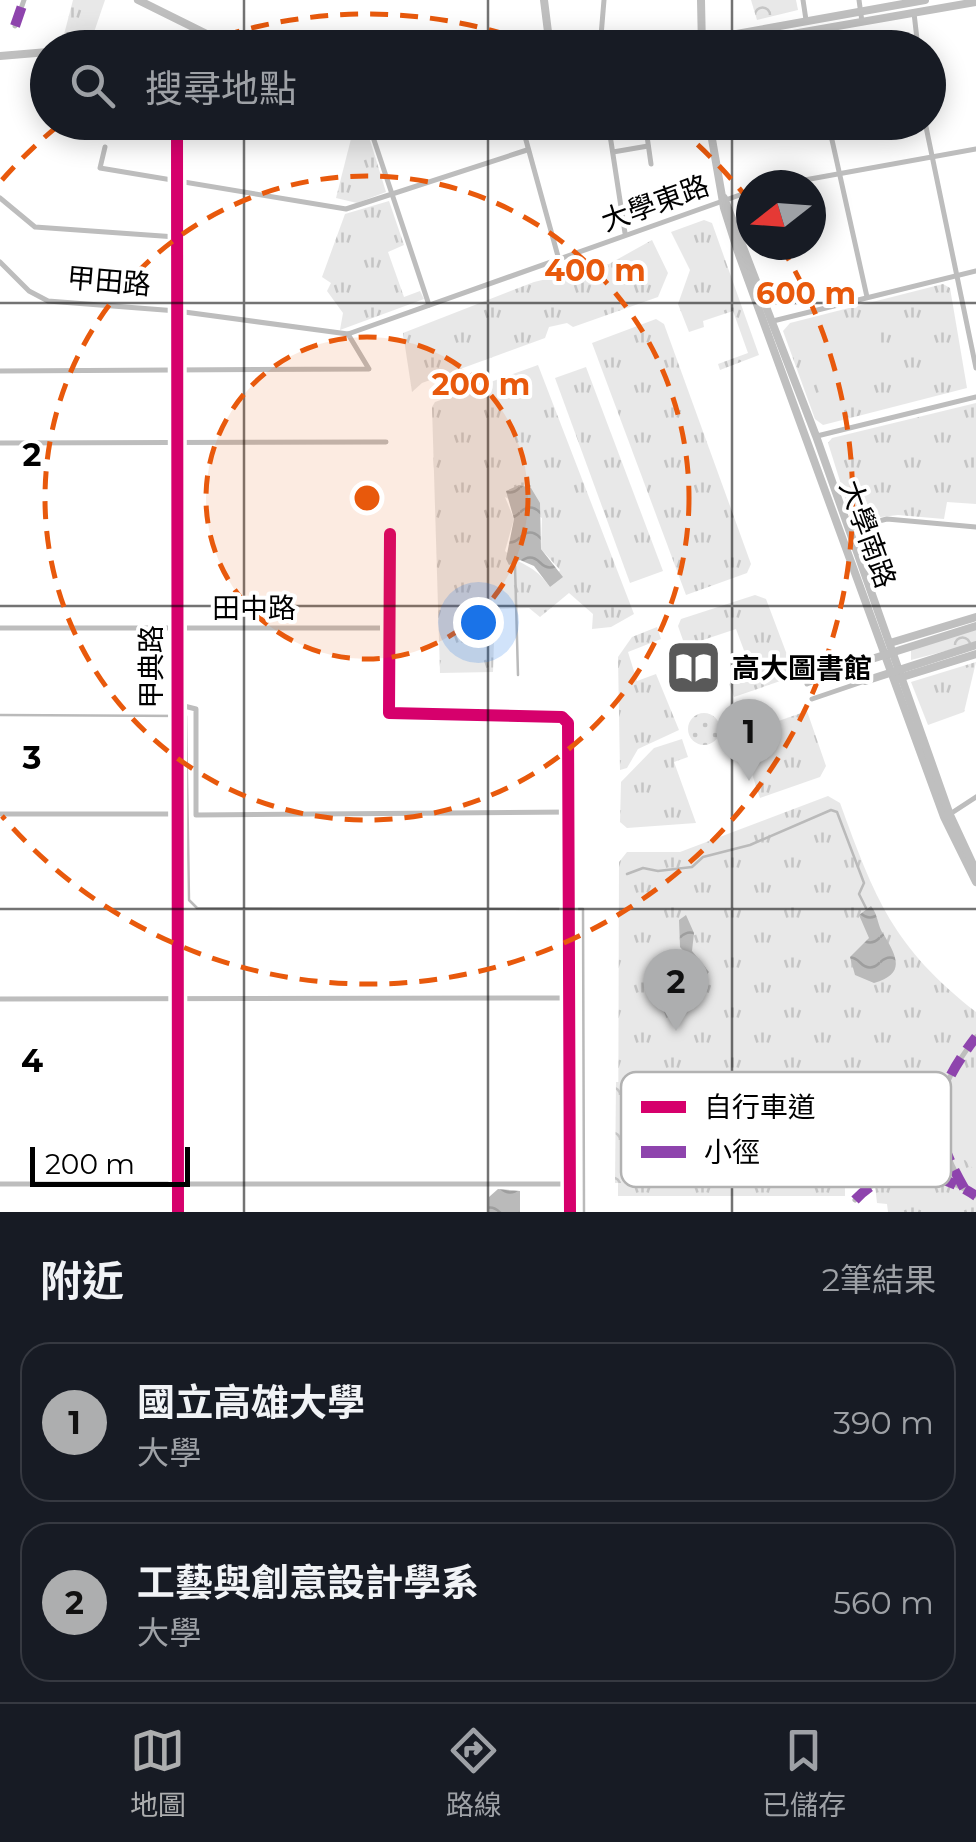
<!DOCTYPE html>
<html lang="zh-TW">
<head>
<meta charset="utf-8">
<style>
	body { margin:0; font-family:Montserrat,"Noto Sans TC",sans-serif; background:#242831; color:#f1f3f6 }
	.compass { position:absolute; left:736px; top:170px; width:90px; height:90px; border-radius:50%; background:#171b24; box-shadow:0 5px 25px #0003; rotate:253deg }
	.scale { position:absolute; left:30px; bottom:25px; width:160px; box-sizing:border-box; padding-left:10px; border:5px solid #000; border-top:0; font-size:28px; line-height:35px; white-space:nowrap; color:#000; -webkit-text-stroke:8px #fff; paint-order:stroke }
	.you { position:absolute; left:478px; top:622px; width:35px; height:35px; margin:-25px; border:8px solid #fff; border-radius:50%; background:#1a73e8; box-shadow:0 0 0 15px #1a73e833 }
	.badge { display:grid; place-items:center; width:65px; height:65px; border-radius:50%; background:#adaeaf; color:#111; font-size:32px; font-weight:700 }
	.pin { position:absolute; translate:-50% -82px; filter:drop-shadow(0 2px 5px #0008) }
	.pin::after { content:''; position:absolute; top:52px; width:35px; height:30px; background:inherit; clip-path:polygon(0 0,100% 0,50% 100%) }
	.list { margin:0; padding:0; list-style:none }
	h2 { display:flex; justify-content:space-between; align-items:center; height:130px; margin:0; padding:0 40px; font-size:42px }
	h2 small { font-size:32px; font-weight:400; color:#9ea1a6 }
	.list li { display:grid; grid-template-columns:65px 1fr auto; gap:30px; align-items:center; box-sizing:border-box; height:160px; margin:0 20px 20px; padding:0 20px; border:2px solid #363941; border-radius:30px }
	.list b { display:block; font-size:38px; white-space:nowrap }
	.list p { margin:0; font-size:32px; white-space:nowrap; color:#9ea1a6 }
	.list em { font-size:32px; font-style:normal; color:#9ea1a6 }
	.icon { flex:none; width:55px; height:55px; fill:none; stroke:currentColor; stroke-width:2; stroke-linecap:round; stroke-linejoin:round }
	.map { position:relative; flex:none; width:976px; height:1212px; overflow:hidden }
	.search { position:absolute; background:#171b24; box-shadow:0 5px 25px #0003; left:30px; right:30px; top:30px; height:110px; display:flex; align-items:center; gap:25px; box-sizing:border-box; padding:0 35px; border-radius:55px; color:#9ea1a6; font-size:38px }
	.sheet { height:490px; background:#171b24 }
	nav { display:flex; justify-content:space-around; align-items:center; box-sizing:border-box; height:140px; border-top:2px solid #363941; background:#171b24; font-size:28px; color:#9ea1a6 }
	nav a { display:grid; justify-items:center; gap:5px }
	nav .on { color:#adaeaf }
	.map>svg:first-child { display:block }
</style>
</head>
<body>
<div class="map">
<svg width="976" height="1212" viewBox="0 0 976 1212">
	<defs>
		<pattern id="grass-tufts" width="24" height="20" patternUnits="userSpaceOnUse" patternTransform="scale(2.5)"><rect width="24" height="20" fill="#e8e8e8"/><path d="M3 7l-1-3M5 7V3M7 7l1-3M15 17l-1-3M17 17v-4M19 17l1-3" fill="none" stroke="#c5c5c5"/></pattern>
		<pattern id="park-crowns" width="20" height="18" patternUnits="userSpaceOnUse" patternTransform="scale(2.5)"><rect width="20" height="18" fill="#e8e8e8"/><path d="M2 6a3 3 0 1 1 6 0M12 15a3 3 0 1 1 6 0" fill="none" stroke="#c5c5c5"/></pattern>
		<pattern id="garden-dots" width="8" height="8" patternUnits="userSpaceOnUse" patternTransform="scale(2.5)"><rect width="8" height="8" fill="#e8e8e8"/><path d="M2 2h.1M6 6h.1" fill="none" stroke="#c5c5c5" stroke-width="1.8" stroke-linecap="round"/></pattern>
		<pattern id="water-waves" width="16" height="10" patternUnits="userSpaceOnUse" patternTransform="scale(2.5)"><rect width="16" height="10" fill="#bababa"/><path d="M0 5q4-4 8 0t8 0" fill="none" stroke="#9e9e9e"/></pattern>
	</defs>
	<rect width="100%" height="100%" fill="#fff"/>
	<g fill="url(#grass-tufts)" fill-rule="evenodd">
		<polygon points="73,0 105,0 90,44 61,46"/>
		<polygon points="355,123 365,124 386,192 357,203 336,198"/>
		<polygon points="389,201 404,245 388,252 404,297 420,291 424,299 340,330 343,313 327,291 331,283 322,277 345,214"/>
		<polygon points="704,220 712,223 759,355 720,370 718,364 748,353 733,311 703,321 704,327 689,332 678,304 690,270 671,232"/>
		<polygon points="652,240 668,273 658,297 573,327 567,323 549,327 545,338 422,383 412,392 403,333 534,282 609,264"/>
		<polygon points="943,284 950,288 967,388 823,425 815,419 783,331 790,323"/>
		<polygon points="656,319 664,324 751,564 747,573 686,595 592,343"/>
		<path d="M538 365 634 614 611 627 592 629 593 614 569 593 540 617 529 608 495 609 493 672 440 673 432 407 435 402ZM505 497 542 518 541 549 560 570 550 587C532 562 523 568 505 551L514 519Z"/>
		<polygon points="586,367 663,571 630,583 555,378"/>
		<polygon points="976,403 976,504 947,502 944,519 898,515 856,520 851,516 828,443 832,438"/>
		<polygon points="755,595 766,599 795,676 734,697 729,684 752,672 736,629 685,646 678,626 681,619"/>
		<polygon points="657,627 661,639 628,652 637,681 656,674 679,730 638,749 627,768 620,770 618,657 632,637"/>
		<polygon points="976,662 964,712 928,725 911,682"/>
		<polygon points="807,711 826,766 820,777 760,798 741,741 751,737 750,731"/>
		<polygon points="682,739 688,757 674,762 696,823 627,828 620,822 621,782 654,748"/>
		<path d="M828 796 840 803C875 899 893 947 976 1012V1212H888L887 1204 877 1203 875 1185 845 1186V1196H618L619 862 627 852H680Z"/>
	</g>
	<g fill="url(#park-crowns)">
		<polygon points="751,0 796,0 798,10 757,20"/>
		<polygon points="976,629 976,643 911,660 911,650"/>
		<polygon points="616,1082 636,1082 635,1183 615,1183"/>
	</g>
	<circle fill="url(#garden-dots)" cx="704" cy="729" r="16"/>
	<g fill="#e8e8e8">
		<path d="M875 315C889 358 869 397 824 406L803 333Z"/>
		<path d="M976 1078V1171C948 1150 942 1098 976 1078Z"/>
	</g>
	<g fill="url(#water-waves)">
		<polygon points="519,485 531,488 540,503 541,549 563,577 550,587 534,566 520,560 509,565 506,559 514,519 506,491"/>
		<path d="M871 906C879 916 877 926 884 935 897 957 906 974 874 983L855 975 850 957 869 938 859 915Z"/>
		<polygon points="686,915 694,933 692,951 709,972 702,980 688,980 682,974 688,956 680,947 679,920"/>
		<polygon points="498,1189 520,1191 520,1212 489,1212 489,1197"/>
	</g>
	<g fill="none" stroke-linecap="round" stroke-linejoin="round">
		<g stroke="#bababa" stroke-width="2.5">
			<polyline points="515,566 518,675"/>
			<polyline points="0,715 186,716 189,900 197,908 583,909 584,1212"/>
			<polyline points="627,874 643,868 658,871 692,867 703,857 750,845 831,810 837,812 864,883 859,894 866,908"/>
		</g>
		<g stroke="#bdbdbd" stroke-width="5">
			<polyline points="803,0 806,20"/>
			<polyline points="859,0 862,22"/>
			<polyline points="914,13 918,48"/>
			<polyline points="15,26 24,0"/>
			<polyline points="808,31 812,48"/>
			<polyline points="600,48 604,0"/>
			<polyline points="177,122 178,1212"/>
			<polyline points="368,122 429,305"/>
			<polyline points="415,122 454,122"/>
			<polyline points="521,122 559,260"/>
			<polyline points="608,122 625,233"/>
			<polyline points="645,122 651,164"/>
			<polyline points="828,122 867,297"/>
			<polyline points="925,122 976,368"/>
			<polyline points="105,147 100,168 346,209 527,150"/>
			<polyline points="613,152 648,146"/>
			<polyline points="777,185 976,149"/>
			<polyline points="0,198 35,227 176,237"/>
			<polyline points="0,262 29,291 48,301 177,311 348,334 751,191"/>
			<polyline points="773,321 976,271"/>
			<polyline points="0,371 369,369 348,334"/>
			<polyline points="817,436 976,397"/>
			<polyline points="0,443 386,442"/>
			<polyline points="850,528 887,519 976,527"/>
			<polyline points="390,534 389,713 562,717 568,723 570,1212"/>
			<polyline points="0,628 388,628"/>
			<polyline points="685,657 706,650"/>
			<polyline points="807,684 859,663"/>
			<polyline points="812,699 865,681"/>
			<polyline points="176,704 196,709 196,815 571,812"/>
			<polyline points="0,814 176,814"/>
			<polyline points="947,816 976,797"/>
			<polyline points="0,999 570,998"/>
			<polyline points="0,1184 571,1184"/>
			<path d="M964 1188C928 1125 931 1096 976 1037"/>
			<path d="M855 1200C890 1162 936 1170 976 1196"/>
		</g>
		<g stroke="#bfbfbf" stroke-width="8">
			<polyline points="138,0 235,48"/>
			<polyline points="544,0 550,48"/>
			<polyline points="701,0 702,48"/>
			<polyline points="658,48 925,0"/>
			<polyline points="712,48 976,2"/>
			<polyline points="0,56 48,52"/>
			<polyline points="709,122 724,208 738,252 944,817 976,882"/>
			<polyline points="724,198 816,436 950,815 976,871"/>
			<polyline points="890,643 976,617"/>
			<polyline points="859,663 976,626"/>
			<polyline points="899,678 976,654"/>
			<polyline points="865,681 976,645"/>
		</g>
		<g stroke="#8e44ad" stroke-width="10" stroke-dasharray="20 10" stroke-linecap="butt">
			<polyline points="15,26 24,0"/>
			<polyline points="685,657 706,650"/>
			<path d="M964 1188C928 1125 931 1096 976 1037"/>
			<path d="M855 1200C890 1162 936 1170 976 1196"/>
		</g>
		<defs>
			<g id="cycleway">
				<polyline points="177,122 178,1212"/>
				<polyline points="390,534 389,713 562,717 568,723 570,1212"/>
			</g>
		</defs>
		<use href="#cycleway" stroke="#fff" stroke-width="19"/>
		<use href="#cycleway" stroke="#d6006c" stroke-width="12"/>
	</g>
	<path fill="none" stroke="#000" stroke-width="2.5" stroke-opacity="0.55" d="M244 0V48M488 0V48M732 0V48M244 122V1212M488 122V1212M732 122V1212M0 303H976M0 606H976M0 909H976"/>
	<circle cx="367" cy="498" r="161" fill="#e8590c" fill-opacity=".12"/>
	<g fill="none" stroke="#e8590c" stroke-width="5" stroke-dasharray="18 12">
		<circle cx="367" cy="498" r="161"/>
		<circle cx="367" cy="498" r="322"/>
		<path d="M2 180A484 484 0 0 1 59 125M194 46A484 484 0 0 1 540 46M675 125A484 484 0 0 1 751 203M780 245A484 484 0 0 1 2 816"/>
	</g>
	<defs>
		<symbol id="library-square" viewBox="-11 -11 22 22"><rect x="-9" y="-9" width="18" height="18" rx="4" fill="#595959" stroke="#fff"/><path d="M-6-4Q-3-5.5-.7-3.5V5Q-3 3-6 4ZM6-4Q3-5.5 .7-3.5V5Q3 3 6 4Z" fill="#fff"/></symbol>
	</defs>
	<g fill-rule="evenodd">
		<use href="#library-square" x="662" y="636" width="63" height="63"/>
	</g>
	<g text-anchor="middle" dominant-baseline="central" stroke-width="8" stroke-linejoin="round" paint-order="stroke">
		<g font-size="28" fill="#000" stroke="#fff">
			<text transform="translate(655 203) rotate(-20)">大學東路</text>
			<text transform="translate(109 281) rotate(5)">甲田路</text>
			<text transform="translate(868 534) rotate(70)">大學南路</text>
			<text x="254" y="608">田中路</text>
			<text transform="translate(151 667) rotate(-90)">甲典路</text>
		</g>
		<g font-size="28" font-weight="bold" fill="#000" stroke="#fff" text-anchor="start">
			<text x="732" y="668">高大圖書館</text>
		</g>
	</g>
	<rect x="621" y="1072" width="330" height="115" rx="15" fill="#fff" stroke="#b2b2b2" stroke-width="2.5"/>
	<rect x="641" y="1101" width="45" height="12" fill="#d6006c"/>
	<rect x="641" y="1146" width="45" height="12" fill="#8e44ad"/>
	<g font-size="28" fill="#000">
		<text x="704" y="1117">自行車道</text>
		<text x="704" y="1162">小徑</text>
	</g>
	<g font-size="32" text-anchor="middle" font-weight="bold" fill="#000" stroke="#fff" stroke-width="8" stroke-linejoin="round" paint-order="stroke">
		<text x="32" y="466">2</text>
		<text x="32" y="769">3</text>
		<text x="32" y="1072">4</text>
	</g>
	<circle cx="367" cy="498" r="15" fill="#e8590c" stroke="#fff" stroke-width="5"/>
	<g font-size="30" text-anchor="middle" font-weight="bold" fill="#e8590c" stroke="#fff" stroke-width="8" stroke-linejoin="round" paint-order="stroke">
		<text x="595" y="281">400 m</text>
		<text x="806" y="304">600 m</text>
		<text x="481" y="395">200 m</text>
	</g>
</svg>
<svg class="compass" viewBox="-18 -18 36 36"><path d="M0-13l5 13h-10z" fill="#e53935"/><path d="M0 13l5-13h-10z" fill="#9ea1a6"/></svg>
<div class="scale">200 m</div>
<div class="you"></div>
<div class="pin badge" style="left:749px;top:781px">1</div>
<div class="pin badge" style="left:676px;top:1031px">2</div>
<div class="search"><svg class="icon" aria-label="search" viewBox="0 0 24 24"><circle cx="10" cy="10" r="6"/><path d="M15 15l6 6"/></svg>搜尋地點</div>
</div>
<section class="sheet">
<h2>附近<small>2筆結果</small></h2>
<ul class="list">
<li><span class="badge">1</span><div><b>國立高雄大學</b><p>大學</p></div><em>390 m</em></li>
<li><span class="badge">2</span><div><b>工藝與創意設計學系</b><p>大學</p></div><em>560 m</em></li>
</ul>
</section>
<nav>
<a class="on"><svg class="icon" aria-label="map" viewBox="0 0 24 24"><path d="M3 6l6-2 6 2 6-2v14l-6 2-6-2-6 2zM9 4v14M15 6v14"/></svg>地圖</a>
<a><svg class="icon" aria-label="directions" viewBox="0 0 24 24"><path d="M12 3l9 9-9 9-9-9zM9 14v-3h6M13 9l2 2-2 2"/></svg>路線</a>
<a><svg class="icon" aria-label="saved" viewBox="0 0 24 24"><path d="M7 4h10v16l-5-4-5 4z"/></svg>已儲存</a>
</nav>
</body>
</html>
